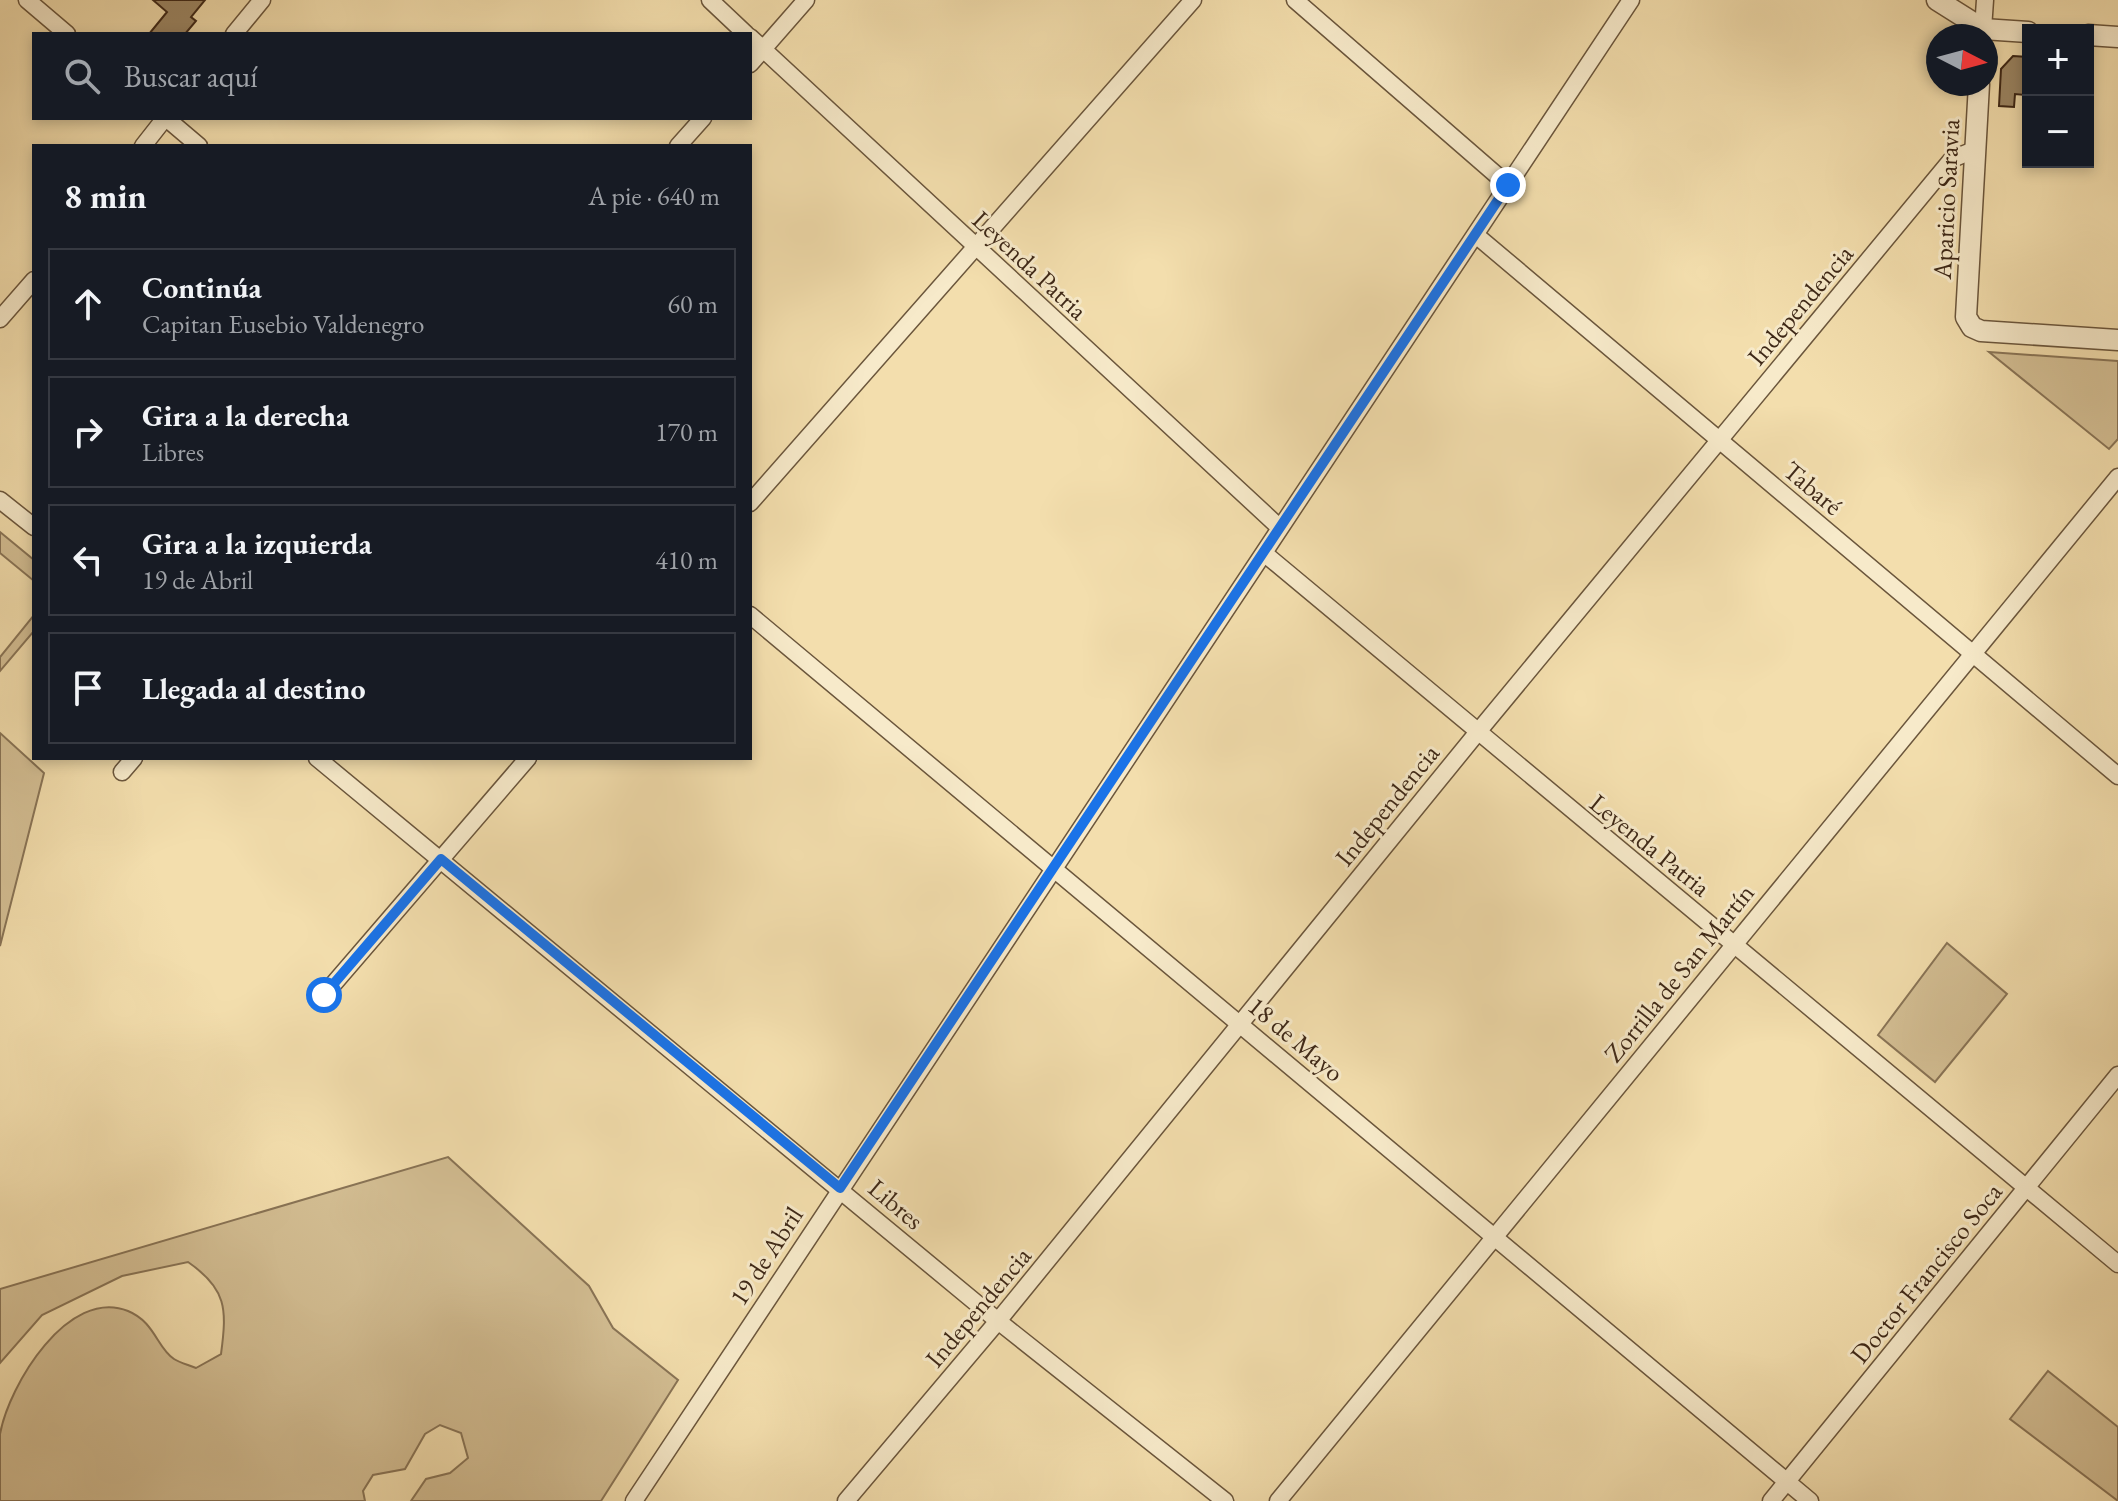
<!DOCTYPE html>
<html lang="es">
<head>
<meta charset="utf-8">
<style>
	body { margin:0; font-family:"EB Garamond",serif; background:#242831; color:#f1f3f6 }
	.controls { position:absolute; right:24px; top:24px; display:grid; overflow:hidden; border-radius:0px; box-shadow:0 4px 12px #0003 }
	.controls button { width:72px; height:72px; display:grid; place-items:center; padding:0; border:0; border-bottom:2px solid #363941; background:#171b24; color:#f1f3f6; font:40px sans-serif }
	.compass { position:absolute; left:1926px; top:24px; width:72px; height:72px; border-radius:50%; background:#171b24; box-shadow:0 4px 12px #0003; rotate:96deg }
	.stop { position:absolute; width:24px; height:24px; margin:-18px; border:6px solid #1a73e8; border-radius:50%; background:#fff }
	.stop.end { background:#1a73e8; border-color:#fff; box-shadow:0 2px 8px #0008 }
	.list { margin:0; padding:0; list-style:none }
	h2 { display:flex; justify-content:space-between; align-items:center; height:104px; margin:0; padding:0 32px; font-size:34px }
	h2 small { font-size:26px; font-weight:400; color:#9ea1a6 }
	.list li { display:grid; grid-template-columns:52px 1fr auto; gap:24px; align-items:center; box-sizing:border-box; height:112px; margin:0 16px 16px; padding:0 16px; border:2px solid #363941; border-radius:0px }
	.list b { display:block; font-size:30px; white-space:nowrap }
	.list p { margin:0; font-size:26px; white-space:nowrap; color:#9ea1a6 }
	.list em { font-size:26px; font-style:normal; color:#9ea1a6 }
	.icon { flex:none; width:44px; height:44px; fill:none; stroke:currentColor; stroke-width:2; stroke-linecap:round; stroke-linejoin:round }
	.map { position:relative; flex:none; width:2118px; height:1501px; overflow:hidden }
	.search { position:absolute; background:#171b24; box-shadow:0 4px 12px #0003; left:32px; top:32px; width:720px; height:88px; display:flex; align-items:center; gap:20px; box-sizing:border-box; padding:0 28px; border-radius:0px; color:#9ea1a6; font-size:30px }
	.panel { position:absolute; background:#171b24; box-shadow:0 4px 12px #0003; left:32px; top:144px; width:720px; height:616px; border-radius:0px }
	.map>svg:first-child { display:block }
</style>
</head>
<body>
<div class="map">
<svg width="2118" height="1501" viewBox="0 0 2118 1501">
	<rect width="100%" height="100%" fill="#f3dead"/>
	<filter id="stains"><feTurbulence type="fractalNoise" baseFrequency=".0025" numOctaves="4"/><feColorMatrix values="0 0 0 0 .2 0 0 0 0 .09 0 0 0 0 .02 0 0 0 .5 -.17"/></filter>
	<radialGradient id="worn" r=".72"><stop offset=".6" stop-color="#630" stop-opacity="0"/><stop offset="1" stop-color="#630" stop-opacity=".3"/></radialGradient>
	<g fill="#d4bf94" stroke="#897456" stroke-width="2">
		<polygon points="1989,352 2118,361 2118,439 2109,449"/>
		<polygon points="0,532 34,560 34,581 0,553"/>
		<polygon points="34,615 34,631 0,671 0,657"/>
		<polygon points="0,733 44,773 0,946"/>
		<polygon points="1947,943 2007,994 1935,1082 1878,1035"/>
		<path d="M448 1157 589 1286 613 1328 678 1380 601 1501H411L426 1479 450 1473 468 1458 461 1433 440 1425 425 1434 405 1469 373 1475 363 1491 365 1501H0C0 1480 0 1455 0 1434 9 1385 68 1287 128 1311 155 1322 157 1348 174 1359 180 1363 189 1365 196 1368L221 1354C227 1309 227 1289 188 1262L122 1276 42 1315 0 1363V1289Z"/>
		<polygon points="2048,1371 2118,1427 2118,1501 2010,1419"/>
	</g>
	<g fill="#9c8765" stroke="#3e2817" stroke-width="2">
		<polygon points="153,0 205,0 191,17 196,21 185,34 149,34 167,12"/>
		<polygon points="2013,56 2028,57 2025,95 2015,94 2014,107 1999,106 2001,69"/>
	</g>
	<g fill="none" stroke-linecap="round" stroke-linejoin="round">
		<defs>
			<g id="minor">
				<polyline points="27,0 67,34"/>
				<polyline points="710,0 746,34"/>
				<polyline points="1295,0 1508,185"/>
				<polyline points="1983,29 1985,0"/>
				<polyline points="234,34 262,0"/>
				<polyline points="750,37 1279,527"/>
				<polyline points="750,64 806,0"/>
				<polyline points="166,118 199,146"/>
				<polyline points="143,146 165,118"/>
				<polyline points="678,146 703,118"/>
				<polyline points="1477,236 2118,776"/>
				<polyline points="0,319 34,280"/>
				<polyline points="0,500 34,527"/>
				<polyline points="750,503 1193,0"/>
				<polyline points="1265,554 2118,1264"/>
				<polyline points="750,615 1810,1501"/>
				<polyline points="317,758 998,1321 1225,1501"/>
				<polyline points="122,772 134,758"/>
				<polyline points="324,995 528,758"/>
				<polyline points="634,1501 1631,0"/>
				<polyline points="846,1501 998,1321 1477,733 1952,159 1974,150"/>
				<polyline points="1278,1501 2118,477"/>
				<polyline points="1771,1501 2118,1075"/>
			</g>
			<g id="tertiary">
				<polyline points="1937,0 1983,29 2028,32"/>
				<polyline points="2088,35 2118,37"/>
				<polyline points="1979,84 1966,317 1972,327 1981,331 2118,340"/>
			</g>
		</defs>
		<use href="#minor" stroke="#6b563c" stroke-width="19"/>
		<use href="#tertiary" stroke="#6b563c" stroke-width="23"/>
		<use href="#minor" stroke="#f7eaca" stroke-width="16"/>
		<use href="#tertiary" stroke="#f7eaca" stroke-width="20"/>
	</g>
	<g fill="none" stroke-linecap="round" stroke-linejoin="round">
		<polyline stroke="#1a73e8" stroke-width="10" points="324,995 441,859 840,1188 1508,185"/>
	</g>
	<g text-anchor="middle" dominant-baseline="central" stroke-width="6" stroke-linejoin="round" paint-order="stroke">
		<g font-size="26" fill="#3e2817" stroke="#f7eaca">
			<text transform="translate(1946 199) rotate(-87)">Aparicio Saravia</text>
			<text transform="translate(1030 265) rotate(43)">Leyenda Patria</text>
			<text transform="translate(1800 305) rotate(-50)">Independencia</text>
			<text transform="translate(1813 488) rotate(40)">Tabaré</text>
			<text transform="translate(1387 805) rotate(-51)">Independencia</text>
			<text transform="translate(1650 845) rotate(39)">Leyenda Patria</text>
			<text transform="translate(1679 973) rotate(-51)">Zorrilla de San Martín</text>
			<text transform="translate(1296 1039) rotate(40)">18 de Mayo</text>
			<text transform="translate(896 1204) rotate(40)">Libres</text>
			<text transform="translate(766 1256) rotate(-57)">19 de Abril</text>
			<text transform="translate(1926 1273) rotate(-51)">Doctor Francisco Soca</text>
			<text transform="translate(978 1307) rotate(-50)">Independencia</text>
		</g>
	</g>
	<rect width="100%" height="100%" filter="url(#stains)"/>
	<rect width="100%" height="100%" fill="url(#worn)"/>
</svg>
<div class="controls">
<button>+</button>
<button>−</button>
</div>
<svg class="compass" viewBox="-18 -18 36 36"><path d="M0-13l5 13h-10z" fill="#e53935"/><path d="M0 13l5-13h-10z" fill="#9ea1a6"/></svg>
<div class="stop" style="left:324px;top:995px"></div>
<div class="stop end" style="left:1508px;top:185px"></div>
<div class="search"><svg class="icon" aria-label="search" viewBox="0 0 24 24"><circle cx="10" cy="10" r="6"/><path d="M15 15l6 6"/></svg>Buscar aquí</div>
<section class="panel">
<h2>8 min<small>A pie · 640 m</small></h2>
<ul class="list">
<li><svg class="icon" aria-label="ahead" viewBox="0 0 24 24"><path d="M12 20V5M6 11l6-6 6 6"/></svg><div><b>Continúa</b><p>Capitan Eusebio Valdenegro</p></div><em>60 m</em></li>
<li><svg class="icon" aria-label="right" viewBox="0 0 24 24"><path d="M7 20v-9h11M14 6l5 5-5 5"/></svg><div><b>Gira a la derecha</b><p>Libres</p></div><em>170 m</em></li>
<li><svg class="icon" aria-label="left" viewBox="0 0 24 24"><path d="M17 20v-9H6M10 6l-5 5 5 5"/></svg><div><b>Gira a la izquierda</b><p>19 de Abril</p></div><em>410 m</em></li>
<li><svg class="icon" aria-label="arrive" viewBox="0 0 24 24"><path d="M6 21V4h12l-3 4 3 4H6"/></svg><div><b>Llegada al destino</b></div></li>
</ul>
</section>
</div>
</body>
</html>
